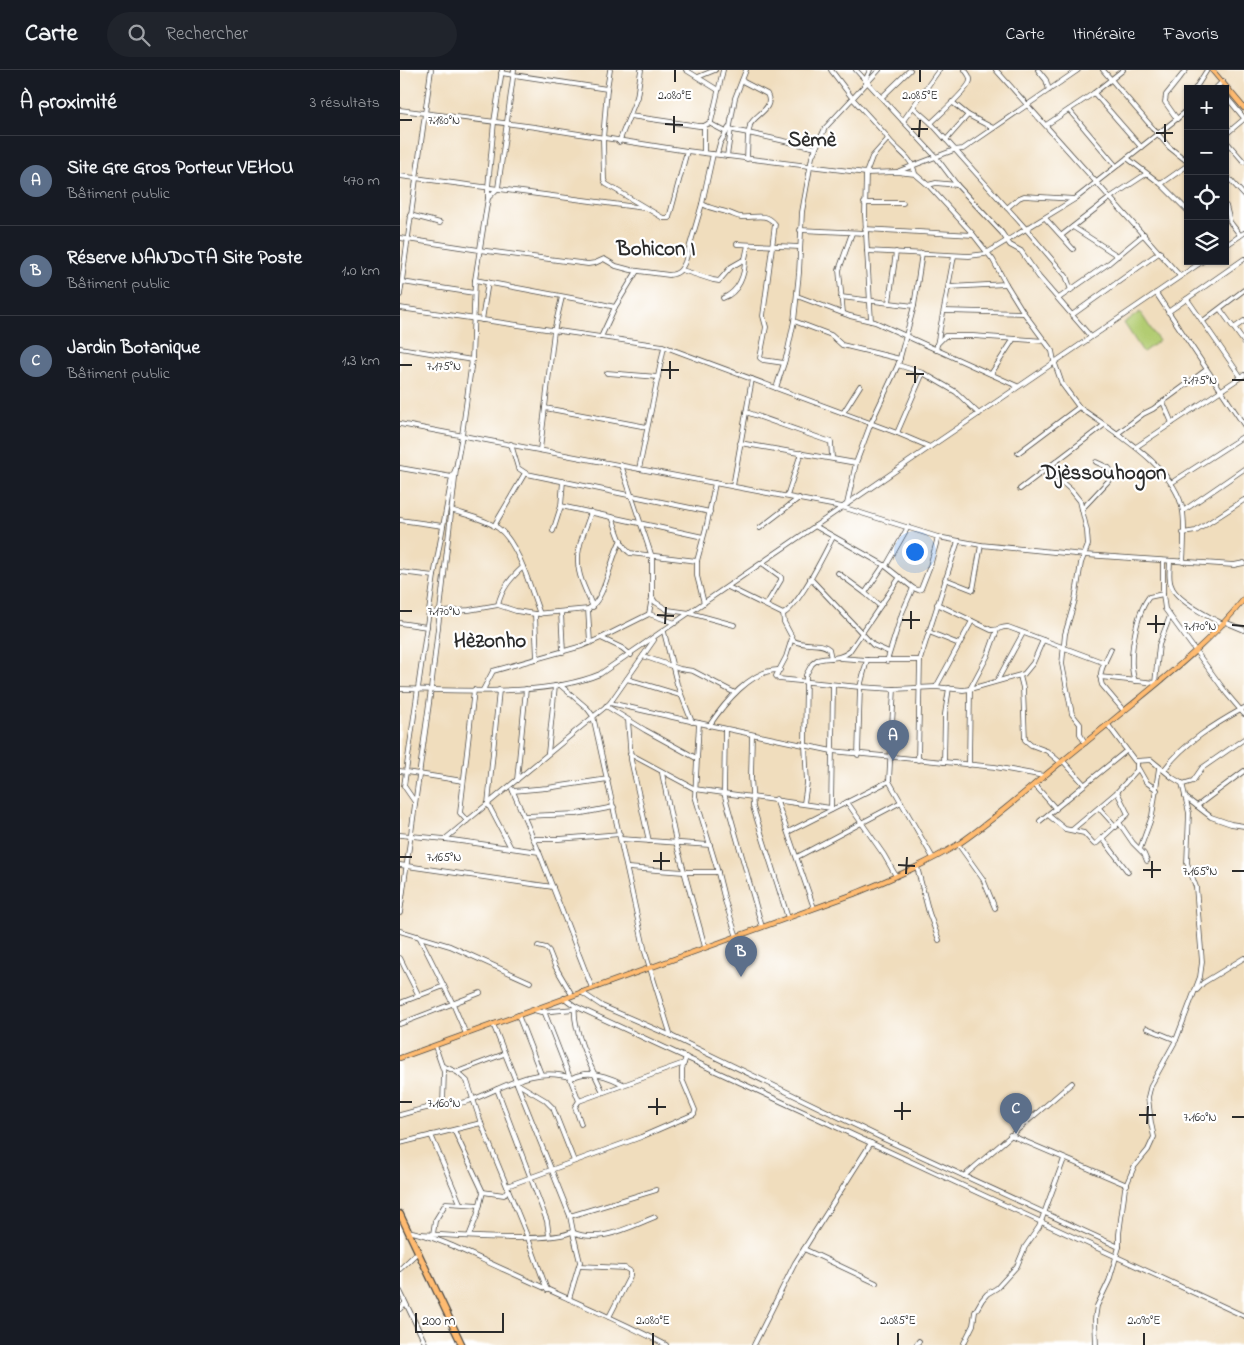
<!DOCTYPE html>
<html lang="fr">
<head>
<meta charset="utf-8">
<style>
	body { margin:0; font-family:"Indie Flower",sans-serif; background:#20242c; color:#f1f3f6 }
	.controls { position:absolute; right:15px; top:15px; display:grid; overflow:hidden; border-radius:0px; box-shadow:0 1px 4px #0004 }
	.controls button { width:45px; height:45px; display:grid; place-items:center; padding:0; border:0; border-bottom:1px solid #363941; background:#171b24; color:#f1f3f6; font:25px sans-serif }
	.scale { position:absolute; left:15px; bottom:12px; width:89px; box-sizing:border-box; padding-left:5px; border:2px solid #2b2b2b; border-top:0; font-size:14px; line-height:18px; white-space:nowrap; color:#2b2b2b; -webkit-text-stroke:4px #fff; paint-order:stroke }
	.you { position:absolute; left:514px; top:481px; width:18px; height:18px; margin:-12px; border:4px solid #fff; border-radius:50%; background:#1a73e8; box-shadow:0 0 0 8px #1a73e833 }
	.badge { display:grid; place-items:center; width:32px; height:32px; border-radius:50%; background:#1f6fb2; color:#fff; font-size:16px; font-weight:700 }
	.pin { position:absolute; translate:-50% -41px; filter:drop-shadow(0 1px 2px #0008) }
	.pin::after { content:''; position:absolute; top:26px; width:18px; height:15px; background:inherit; clip-path:polygon(0 0,100% 0,50% 100%) }
	.list { margin:0; padding:0; list-style:none }
	h2 { display:flex; justify-content:space-between; align-items:center; height:65px; margin:0; padding:0 20px; font-size:21px }
	h2 small { font-size:16px; font-weight:400; color:#9ea1a6 }
	.list li { display:grid; grid-template-columns:32px 1fr auto; gap:15px; align-items:center; box-sizing:border-box; height:90px; padding:0 20px; border-top:1px solid #363941 }
	.list b { display:block; font-size:19px; white-space:nowrap }
	.list p { margin:0; font-size:16px; white-space:nowrap; color:#9ea1a6 }
	.list em { font-size:16px; font-style:normal; color:#9ea1a6 }
	.icon { flex:none; width:28px; height:28px; fill:none; stroke:currentColor; stroke-width:2; stroke-linecap:round; stroke-linejoin:round }
	.map { position:relative; flex:none; width:844px; height:1275px; overflow:hidden }
	header { display:flex; align-items:center; gap:30px; box-sizing:border-box; height:70px; padding:0 25px; background:#171b24; border-bottom:1px solid #363941 }
	header strong { font-size:24px }
	nav { display:flex; gap:28px; margin-inline-start:auto; font-size:18px }
	.search { width:350px; height:45px; background:#20242c; display:flex; align-items:center; gap:12px; box-sizing:border-box; padding:0 18px; border-radius:28px; color:#9ea1a6; font-size:19px }
	main { display:flex }
	aside { flex:1; background:#171b24 }
	.map>svg:first-child { display:block }
</style>
</head>
<body>
<header>
<strong>Carte</strong>
<div class="search"><svg class="icon" aria-label="search" viewBox="0 0 24 24"><circle cx="10" cy="10" r="6"/><path d="M15 15l6 6"/></svg>Rechercher</div>
<nav><a>Carte</a><a>Itinéraire</a><a>Favoris</a></nav>
</header>
<main>
<aside>
<h2>À proximité<small>3 résultats</small></h2>
<ul class="list">
<li><span class="badge" style="background:#5c6f8a">A</span><div><b>Site Gre Gros Porteur VEHOU</b><p>Bâtiment public</p></div><em>470 m</em></li>
<li><span class="badge" style="background:#5c6f8a">B</span><div><b>Réserve NANDOTA Site Poste</b><p>Bâtiment public</p></div><em>1.0 km</em></li>
<li><span class="badge" style="background:#5c6f8a">C</span><div><b>Jardin Botanique</b><p>Bâtiment public</p></div><em>1.3 km</em></li>
</ul>
</aside>
<div class="map">
<svg width="844" height="1275" viewBox="0 0 844 1275">
	<rect width="100%" height="100%" fill="#fff"/>
	<filter id="ink" filterUnits="userSpaceOnUse"><feTurbulence type="fractalNoise" baseFrequency=".02" numOctaves="2"/><feDisplacementMap in="SourceGraphic" scale="10" xChannelSelector="R" yChannelSelector="G"/><feConvolveMatrix kernelMatrix="1 2 1 2 8 2 1 2 1" color-interpolation-filters="sRGB"/></filter>
	<filter id="wash" filterUnits="userSpaceOnUse"><feTurbulence type="fractalNoise" baseFrequency=".0096" numOctaves="4" result="noise"/><feDisplacementMap in="SourceGraphic" scale="20" xChannelSelector="R" yChannelSelector="G"/><feGaussianBlur stdDeviation="1.12" result="paint"/><feColorMatrix in="noise" values="0 0 0 0 0 0 0 0 0 0 0 0 0 0 0 0 0 1.4 0 .05"/><feComposite in="paint" operator="in"/></filter>
	<g filter="url(#wash)">
		<rect width="100%" height="100%" fill="#f0ddbd"/>
		<polygon fill="#b2cc72" stroke="#6e7c4e" points="740,242 759,271 743,282 724,253"/>
	</g>
	<g filter="url(#ink)">
		<g fill="none" stroke-linecap="round" stroke-linejoin="round">
			<defs>
				<g id="minor">
					<polyline points="286,0 318,20"/>
					<path d="M431 0 453 29 485 64C494 80 512 85 515 104"/>
					<polyline points="456,0 535,86 557,115 602,163 610,175 621,181 639,207 691,267"/>
					<polyline points="596,0 780,206"/>
					<polyline points="638,0 646,10 649,20"/>
					<polyline points="703,0 769,77 788,92"/>
					<polyline points="101,3 207,19 203,69 204,110 206,114 263,148 269,148 287,81"/>
					<polyline points="298,7 315,0"/>
					<polyline points="465,11 470,0"/>
					<polyline points="207,19 210,0"/>
					<polyline points="795,19 807,0"/>
					<polyline points="815,19 823,11"/>
					<polyline points="694,23 741,77"/>
					<polyline points="825,25 844,48"/>
					<polyline points="482,27 510,0"/>
					<polyline points="552,32 568,45 593,58"/>
					<polyline points="513,37 531,53 626,159 666,206 671,220"/>
					<path d="M0 40 135 57 287 81 466 103 497 102 515 104 528 115 572 163 593 190 606 214 624 243 652 281 654 291 662 314 679 337C713 362 776 396 783 442 785 458 784 476 783 492"/>
					<polyline points="669,40 716,96"/>
					<polyline points="785,42 788,34"/>
					<polyline points="230,46 299,56 304,56 311,52 323,0"/>
					<polyline points="777,49 765,32 766,25 786,0"/>
					<polyline points="503,51 539,0"/>
					<polyline points="309,53 326,62"/>
					<path d="M531 53C539 45 568 20 570 11 571 7 567 3 565 0"/>
					<polyline points="646,55 694,23 723,0"/>
					<path d="M328 59 348 63C349 62 350 56 350 55 355 44 375 39 367 24L342 11"/>
					<polyline points="825,65 844,49"/>
					<polyline points="546,70 568,45"/>
					<polyline points="825,70 844,92"/>
					<polyline points="219,72 237,27 241,0"/>
					<polyline points="304,83 304,56"/>
					<polyline points="317,84 320,73 330,56 335,28 346,0"/>
					<polyline points="327,86 331,59"/>
					<polyline points="727,88 761,114 788,141"/>
					<polyline points="347,89 348,63 416,78"/>
					<polyline points="499,101 554,80 563,79 678,0"/>
					<polyline points="825,104 844,125"/>
					<polyline points="0,106 244,138"/>
					<polyline points="761,114 788,95"/>
					<polyline points="528,115 536,113 557,115"/>
					<polyline points="88,128 98,118 114,0"/>
					<polyline points="464,133 503,133"/>
					<path d="M302 134C313 140 318 139 329 143 333 144 337 147 341 147 353 149 365 141 375 154L363 246 366 257 360 288 363 290 384 293"/>
					<polyline points="826,136 830,152 840,165"/>
					<polyline points="607,138 619,128 624,126 675,129"/>
					<polyline points="10,145 40,153"/>
					<polyline points="645,148 673,179"/>
					<polyline points="673,157 718,186"/>
					<polyline points="465,159 573,165"/>
					<polyline points="400,160 466,163"/>
					<polyline points="662,165 711,127 746,104"/>
					<path d="M0 168 79 180 188 194 195 193 204 189 216 196 231 200 269 205C278 204 281 201 285 192L302 134 313 84"/>
					<polyline points="337,174 400,177"/>
					<polyline points="825,176 844,163"/>
					<polyline points="467,181 569,186 585,184 675,129 788,40"/>
					<polyline points="282,200 313,210 319,211 331,197 345,189 348,175"/>
					<polyline points="75,210 193,232 215,237"/>
					<polyline points="2,212 74,223"/>
					<polyline points="549,217 606,214"/>
					<polyline points="756,223 844,355"/>
					<polyline points="0,225 31,0"/>
					<polyline points="397,226 450,246 475,252 617,316"/>
					<polyline points="441,227 514,236"/>
					<path d="M323 228C339 222 345 205 345 189"/>
					<polyline points="659,228 709,193 744,164"/>
					<polyline points="787,229 841,307"/>
					<polyline points="489,232 496,182"/>
					<polyline points="0,238 263,276 497,363 530,377 803,191"/>
					<polyline points="820,239 844,272"/>
					<polyline points="544,241 624,243"/>
					<polyline points="768,242 844,189"/>
					<polyline points="443,243 439,200 452,163"/>
					<polyline points="672,245 760,182"/>
					<polyline points="82,250 88,212"/>
					<polyline points="394,251 431,265 442,275 500,289"/>
					<polyline points="471,251 465,145 466,103 472,87 487,70"/>
					<polyline points="803,251 844,220"/>
					<polyline points="834,258 844,251"/>
					<polyline points="201,267 215,237 237,201"/>
					<polyline points="537,274 545,266 573,266 645,271"/>
					<polyline points="0,278 72,290"/>
					<polyline points="536,280 554,186"/>
					<polyline points="207,303 258,307"/>
					<polyline points="523,303 556,322 579,344"/>
					<polyline points="591,304 613,270"/>
					<polyline points="376,318 387,284 394,251 399,203 402,142 412,87 425,58 479,0"/>
					<polyline points="763,332 772,353"/>
					<polyline points="145,338 247,357"/>
					<polyline points="346,342 431,372 432,388"/>
					<polyline points="443,343 460,316"/>
					<polyline points="0,354 442,437 538,467 581,475 685,485 834,495 844,493"/>
					<polyline points="497,363 523,303 498,295"/>
					<polyline points="717,364 743,344 753,339 806,300"/>
					<polyline points="340,373 456,393"/>
					<polyline points="111,374 118,398 127,404 310,442"/>
					<polyline points="736,377 844,305"/>
					<polyline points="140,380 154,261 162,227"/>
					<polyline points="618,383 679,337"/>
					<polyline points="221,395 252,487 252,527 249,544"/>
					<polyline points="0,398 52,407"/>
					<polyline points="239,399 264,277"/>
					<polyline points="647,399 672,421 680,431 687,461 688,475 681,493 675,530 665,564 662,594 672,644 680,654 680,664 685,673"/>
					<polyline points="771,413 844,366"/>
					<polyline points="333,416 352,309"/>
					<polyline points="620,419 704,355"/>
					<polyline points="387,426 401,383"/>
					<polyline points="447,434 456,393 471,353 498,295 514,236 522,183"/>
					<polyline points="161,436 303,467"/>
					<polyline points="682,439 714,405 709,398 696,392"/>
					<path d="M51 440C66 445 85 449 98 458 119 473 131 521 140 544"/>
					<polyline points="783,441 844,399"/>
					<path d="M191 442C186 458 177 476 178 492 178 507 187 523 193 537"/>
					<path d="M212 447C217 459 220 476 230 483L297 491"/>
					<polyline points="0,450 43,456"/>
					<polyline points="94,456 125,403"/>
					<polyline points="415,456 484,495 513,518 518,520 521,519 530,496 538,467"/>
					<polyline points="360,458 399,428"/>
					<polyline points="153,461 161,436 163,411"/>
					<polyline points="783,463 796,461 844,430"/>
					<polyline points="763,491 763,524 765,539 827,624 844,644"/>
					<path d="M770 491C770 499 768 508 771 515 775 530 809 547 823 554"/>
					<polyline points="362,493 381,507 381,510 366,535"/>
					<polyline points="486,496 508,457"/>
					<polyline points="0,502 34,506"/>
					<polyline points="438,503 465,523"/>
					<polyline points="410,508 473,575 489,582"/>
					<polyline points="545,509 573,520 581,475"/>
					<polyline points="328,517 383,544"/>
					<polyline points="252,527 255,532 268,540 290,543 334,555"/>
					<polyline points="304,533 297,506 297,491 307,454 315,413"/>
					<path d="M537 534 591 560C597 561 602 556 608 557L705 593"/>
					<path d="M98 535C102 518 111 508 123 497"/>
					<polyline points="480,536 465,523 484,495"/>
					<polyline points="188,539 190,573"/>
					<polyline points="161,542 163,582"/>
					<path d="M29 543 69 540 98 535 116 541 135 544 188 539C206 530 210 488 221 470"/>
					<polyline points="135,544 137,589"/>
					<path d="M383 544C399 536 424 485 433 467"/>
					<path d="M383 544 384 552 394 571C406 577 421 571 429 579L431 588"/>
					<polyline points="825,552 844,560"/>
					<polyline points="0,553 27,557"/>
					<polyline points="264,562 277,614 292,652"/>
					<polyline points="529,562 559,574"/>
					<polyline points="201,568 222,578 231,585"/>
					<polyline points="392,568 386,587 376,606 379,609 460,617 494,619 536,617 563,620 570,619 624,604 633,593 643,570"/>
					<path d="M711 579C706 591 697 602 702 615L724 641"/>
					<polyline points="243,586 280,599 293,601 335,623"/>
					<polyline points="440,588 467,590 520,590"/>
					<polyline points="487,591 502,543 513,518"/>
					<polyline points="620,606 623,618 625,670 631,675 647,681 661,693"/>
					<polyline points="700,607 756,613"/>
					<polyline points="227,609 280,625"/>
					<polyline points="597,611 623,563"/>
					<path d="M735 611C727 591 736 544 749 527L763 524"/>
					<polyline points="755,613 759,575 770,546"/>
					<polyline points="160,615 187,638 193,646 245,882 271,966"/>
					<polyline points="536,617 572,551"/>
					<path d="M0 619C60 620 145 627 200 604L530 377"/>
					<polyline points="494,619 489,711 533,788"/>
					<polyline points="83,620 93,601 182,576 201,568 249,544 275,553"/>
					<polyline points="99,620 88,734 111,778"/>
					<polyline points="210,633 299,653 432,681 595,697 644,706"/>
					<polyline points="206,636 245,660 296,688"/>
					<polyline points="228,650 231,690 249,771"/>
					<polyline points="299,653 295,726 316,795 325,831 337,867"/>
					<polyline points="708,655 735,691 751,690 773,708 783,714 793,711 802,698 844,669"/>
					<path d="M309 656C323 635 352 598 380 600"/>
					<polyline points="325,659 324,723 362,857"/>
					<polyline points="352,665 351,707 353,737 388,848"/>
					<polyline points="148,683 155,616"/>
					<polyline points="230,684 295,719 431,738"/>
					<polyline points="458,685 460,617 467,590"/>
					<polyline points="518,690 520,590 558,471"/>
					<polyline points="663,691 684,714"/>
					<polyline points="544,692 545,644 549,618"/>
					<polyline points="569,695 570,619 588,585 597,560"/>
					<polyline points="738,698 746,712 757,720"/>
					<path d="M764 700C784 673 815 654 844 638"/>
					<polyline points="0,701 63,711"/>
					<polyline points="262,703 276,772 305,877"/>
					<polyline points="117,710 126,619"/>
					<polyline points="635,715 656,739"/>
					<polyline points="112,719 139,782"/>
					<polyline points="113,721 147,718 208,709"/>
					<polyline points="785,727 811,747 831,754 844,756"/>
					<polyline points="376,729 414,838"/>
					<polyline points="15,732 4,716 34,506 52,407 56,398 62,365 72,290 75,210 88,128 88,117 94,52 102,0"/>
					<polyline points="447,732 484,785 496,806"/>
					<path d="M404 733 407 713 405 675 406 605 412 594 417 590C428 587 439 590 449 582L500 507"/>
					<polyline points="797,736 844,701"/>
					<polyline points="699,738 716,757"/>
					<polyline points="431,740 433,616"/>
					<polyline points="648,745 665,759 684,763 694,774 697,773 728,744 717,722"/>
					<polyline points="124,746 177,744 214,737"/>
					<polyline points="67,751 60,743 74,620"/>
					<polyline points="640,751 726,681"/>
					<polyline points="720,754 733,773 744,784 747,791"/>
					<polyline points="672,760 717,722 737,700 737,692"/>
					<polyline points="388,762 489,711"/>
					<polyline points="0,765 45,769 139,782 192,918"/>
					<polyline points="45,769 210,633 254,570"/>
					<polyline points="134,769 159,769 220,764"/>
					<polyline points="221,769 310,775"/>
					<polyline points="703,769 728,802"/>
					<polyline points="558,774 583,809 595,838"/>
					<polyline points="740,779 752,746 759,698"/>
					<polyline points="397,787 501,732"/>
					<polyline points="0,795 153,817"/>
					<polyline points="517,797 529,843 539,870"/>
					<polyline points="228,798 284,802 318,802"/>
					<polyline points="0,843 31,619 56,400"/>
					<polyline points="0,861 50,876 130,912"/>
					<polyline points="19,866 53,934 66,964"/>
					<polyline points="138,876 146,878 149,881 155,896 172,925"/>
					<polyline points="0,888 19,926"/>
					<polyline points="797,920 803,913 844,888"/>
					<polyline points="181,922 202,936 267,964 484,1069 719,1177"/>
					<polyline points="164,928 175,936 844,1246"/>
					<polyline points="0,933 44,916"/>
					<path d="M175 936C172 961 192 999 203 1022"/>
					<polyline points="134,940 141,942 174,939"/>
					<polyline points="144,941 179,1031"/>
					<polyline points="118,945 141,1004"/>
					<polyline points="0,954 80,923"/>
					<polyline points="747,958 776,970"/>
					<polyline points="35,976 44,1002 43,1034"/>
					<polyline points="43,996 57,1002 67,1011 81,1053 128,1168 147,1220"/>
					<polyline points="57,1002 104,984"/>
					<polyline points="118,1014 145,1030 153,1038 174,1091"/>
					<polyline points="97,1019 147,1151 149,1166"/>
					<path d="M0 1045C14 1041 28 1037 42 1035 50 1033 60 1034 69 1031 104 1018 134 995 172 1008 188 999 208 1006 223 1014"/>
					<polyline points="181,1054 175,1037 179,1031 284,993"/>
					<polyline points="54,1060 83,1122 77,1146 69,1166"/>
					<polyline points="31,1065 60,1133"/>
					<polyline points="610,1065 727,1115"/>
					<polyline points="0,1073 81,1053"/>
					<polyline points="564,1106 672,1013"/>
					<polyline points="107,1116 241,1067 294,1044 295,1040 282,1009 282,999 286,987"/>
					<polyline points="83,1122 104,1125 108,1119"/>
					<polyline points="170,1146 256,1120"/>
					<path d="M8 1161C42 1168 81 1190 114 1204 165 1228 217 1249 266 1275"/>
					<path d="M172 1162C200 1174 229 1157 255 1147"/>
					<path d="M22 1164C49 1165 155 1174 173 1161L170 1146 93 954"/>
					<polyline points="33,1164 35,1151 46,1133 80,1135"/>
					<polyline points="404,1179 476,1213"/>
					<polyline points="179,1196 225,1198 230,1201 230,1206 209,1247"/>
					<polyline points="0,1199 18,1182"/>
					<polyline points="0,1221 25,1273"/>
					<polyline points="169,1229 180,1192 173,1163"/>
					<polyline points="0,1239 5,1233"/>
					<polyline points="354,1275 395,1193 471,1073"/>
					<polyline points="516,1275 519,1271"/>
					<polyline points="563,1275 573,1255 575,1242 582,1230 587,1224 597,1218 617,1196 625,1177 639,1157 664,1089"/>
					<polyline points="696,1275 695,1249 697,1236 709,1211 719,1177 719,1164 725,1118 734,1097 748,1080 754,1067 751,1053 748,1027 751,1015 776,970 800,907 802,892 797,829 796,817 787,793 789,743 782,713"/>
				</g>
				<g id="major">
					<polyline points="812,0 844,38"/>
					<path d="M0 988 454 824C490 809 527 794 560 773 589 753 616 730 643 707 668 686 694 666 719 645 763 609 809 574 844 529"/>
				</g>
				<polyline id="highway" points="0,1144 62,1275"/>
			</defs>
			<use href="#minor" stroke="#494641" stroke-width="5.5"/>
			<use href="#major" stroke="#494641" stroke-width="6"/>
			<use href="#highway" stroke="#494641" stroke-width="8"/>
			<use href="#minor" stroke="#fff" stroke-width="4"/>
			<use href="#major" stroke="#ffbb71" stroke-width="4.5"/>
			<use href="#highway" stroke="#ffbb71" stroke-width="5.5"/>
		</g>
	</g>
	<path fill="none" stroke="#2b2b2b" stroke-width="2" d="M275 12V0M520 12V0M0 50H12M265 54 283 55M511 59H528M274 63V46M756 63H773M519 67 520 50M765 72V54M0 295H12M261 300H279M506 304H524M270 309V291M832 310H844M515 313V296M0 541H12M257 545 274 546M502 550H520M265 554 266 537M747 554H765M832 555 844 556M511 559V541M756 563V545M0 787H12M253 791H270M498 795 515 796M261 800V782M743 800H761M832 801H844M506 804 507 787M752 808V791M0 1032H12M248 1037H266M494 1041H511M257 1045V1028M739 1045H756M832 1047H844M502 1050V1032M747 1054 748 1036M253 1275V1263M498 1275V1263M744 1275V1263"/>
	<g text-anchor="middle" dominant-baseline="central" stroke-width="4.5" stroke-linejoin="round" paint-order="stroke">
		<g font-size="21" font-weight="bold" fill="#2b2b2b" stroke="#fff">
			<text x="412" y="71">Sèmè</text>
			<text x="256" y="180">Bohicon I</text>
			<text x="704" y="404">Djèssouhogon</text>
			<text x="90" y="572">Hèzonho</text>
		</g>
	</g>
	<g font-size="12" text-anchor="middle" fill="#2b2b2b" stroke="#fff" stroke-width="4.5" stroke-linejoin="round" paint-order="stroke">
		<text x="275" y="29">2.080°E</text>
		<text x="520" y="29">2.085°E</text>
		<text x="44" y="54">7.180°N</text>
		<text x="44" y="300">7.175°N</text>
		<text x="800" y="314">7.175°N</text>
		<text x="44" y="545">7.170°N</text>
		<text x="800" y="560">7.170°N</text>
		<text x="44" y="791">7.165°N</text>
		<text x="800" y="805">7.165°N</text>
		<text x="44" y="1037">7.160°N</text>
		<text x="800" y="1051">7.160°N</text>
		<text x="253" y="1254">2.080°E</text>
		<text x="498" y="1254">2.085°E</text>
		<text x="744" y="1254">2.090°E</text>
	</g>
</svg>
<div class="controls">
<button>+</button>
<button>−</button>
<button><svg class="icon" aria-label="locate" viewBox="0 0 24 24"><circle cx="12" cy="12" r="6"/><path d="M12 2v4M12 18v4M2 12h4M18 12h4"/></svg></button>
<button><svg class="icon" aria-label="layers" viewBox="0 0 24 24"><path d="M12 4l9 5-9 5-9-5zM3 14l9 5 9-5"/></svg></button>
</div>
<div class="scale">200 m</div>
<div class="you"></div>
<div class="pin badge" style="left:493px;top:691px;background:#5c6f8a">A</div>
<div class="pin badge" style="left:341px;top:907px;background:#5c6f8a">B</div>
<div class="pin badge" style="left:616px;top:1064px;background:#5c6f8a">C</div>
</div>
</main>
</body>
</html>
